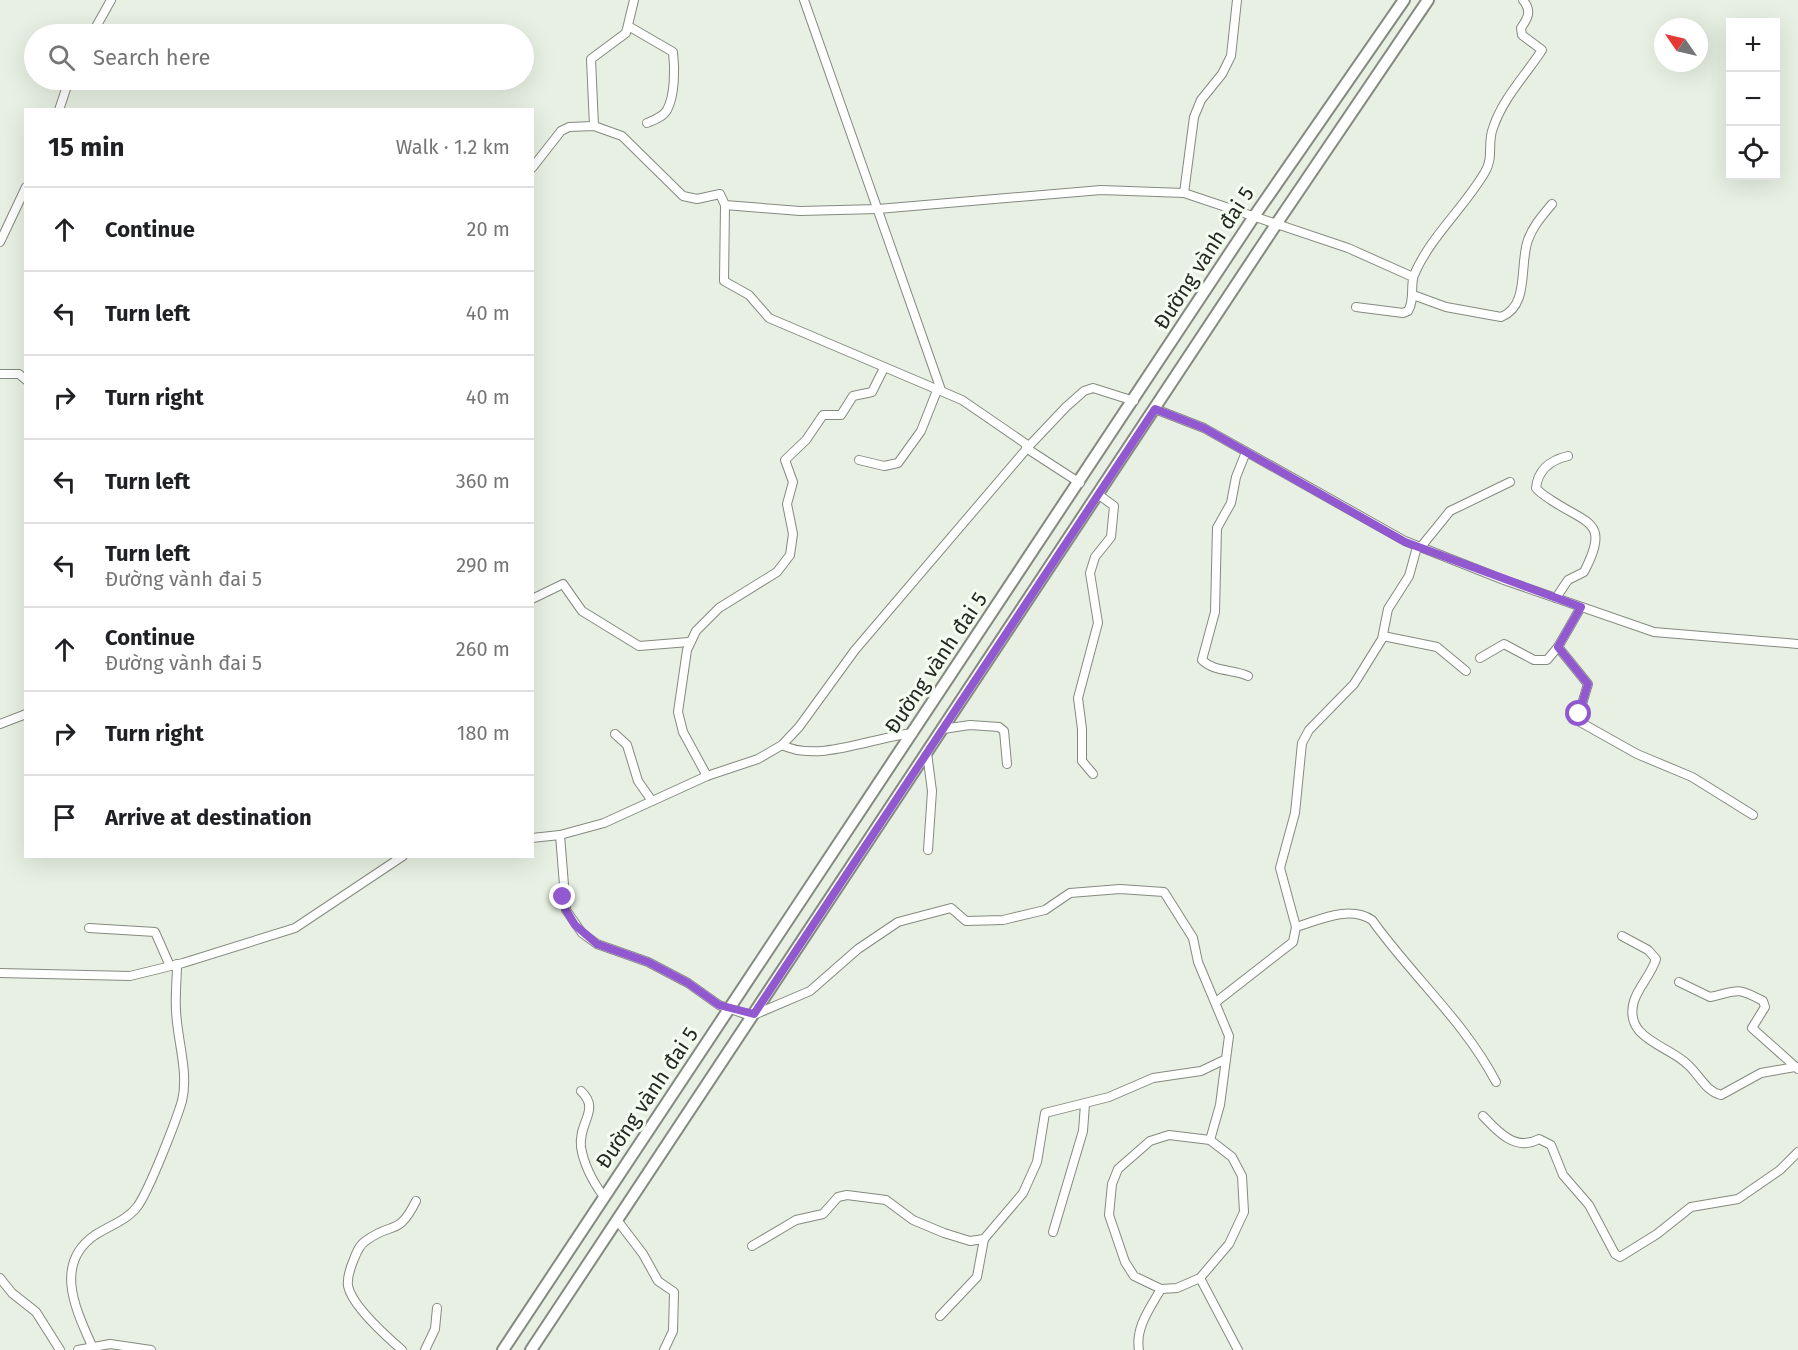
<!DOCTYPE html>
<html lang="en">
<head>
<meta charset="utf-8">
<style>
	body { margin:0; font-family:"Fira Sans",sans-serif; background:#f2f2f2; color:#202124 }
	.controls { position:absolute; right:18px; top:18px; display:grid; overflow:hidden; border-radius:0px; box-shadow:0 6px 24px #0002 }
	.controls button { width:54px; height:54px; display:grid; place-items:center; padding:0; border:0; border-bottom:2px solid #e0e0e0; background:#fff; color:#202124; font:30px sans-serif }
	.compass { position:absolute; left:1654px; top:18px; width:54px; height:54px; border-radius:50%; background:#fff; box-shadow:0 6px 24px #0002; rotate:304deg }
	.stop { position:absolute; width:18px; height:18px; margin:-14px; border:4px solid #9158d0; border-radius:50%; background:#fff }
	.stop.end { background:#9158d0; border-color:#fff; box-shadow:0 2px 6px #0008 }
	.list { margin:0; padding:0; list-style:none }
	h2 { display:flex; justify-content:space-between; align-items:center; height:78px; margin:0; padding:0 24px; font-size:26px }
	h2 small { font-size:20px; font-weight:400; color:#757577 }
	.list li { display:grid; grid-template-columns:39px 1fr auto; gap:18px; align-items:center; box-sizing:border-box; height:84px; padding:0 24px; border-top:2px solid #e0e0e0 }
	.list b { display:block; font-size:22px; white-space:nowrap }
	.list p { margin:0; font-size:20px; white-space:nowrap; color:#757577 }
	.list em { font-size:20px; font-style:normal; color:#757577 }
	.icon { flex:none; width:33px; height:33px; fill:none; stroke:currentColor; stroke-width:2; stroke-linecap:round; stroke-linejoin:round }
	.map { position:relative; flex:none; width:1798px; height:1350px; overflow:hidden }
	.search { position:absolute; background:#fff; box-shadow:0 6px 24px #0002; left:24px; top:24px; width:510px; height:66px; display:flex; align-items:center; gap:15px; box-sizing:border-box; padding:0 21px; border-radius:33px; color:#757577; font-size:22px }
	.panel { position:absolute; background:#fff; box-shadow:0 6px 24px #0002; left:24px; top:108px; width:510px; height:750px; border-radius:0px }
	.map>svg:first-child { display:block }
</style>
</head>
<body>
<div class="map">
<svg width="1798" height="1350" viewBox="0 0 1798 1350">
	<rect width="100%" height="100%" fill="#e8f0e3"/>
	<g fill="none" stroke-linecap="round" stroke-linejoin="round">
		<defs>
			<g id="street">
				<polyline points="804,0 941,390"/>
				<path d="M630 27 673 52C675 69 675 95 667 110 663 117 654 120 647 123"/>
				<polyline points="92,34 111,0"/>
				<polyline points="59,110 69,80"/>
				<polyline points="594,126 591,59 626,33 634,0"/>
				<polyline points="532,168 561,131 569,127 594,126 622,136 683,196 697,199 720,194 725,205 724,281 749,295 769,318 962,400 1029,446"/>
				<polyline points="1184,193 1194,117 1201,100 1222,74 1231,56 1237,0"/>
				<polyline points="725,205 800,211 878,209 1101,190 1184,193 1348,248 1413,277"/>
				<polyline points="0,242 26,187"/>
				<path d="M1413 295 1446 307 1501 317C1530 306 1519 264 1528 240 1533 226 1542 216 1552 204"/>
				<path d="M1356 307 1403 313 1408 311C1415 300 1410 286 1414 275 1430 237 1464 208 1485 172 1494 157 1487 143 1493 128 1503 98 1525 76 1542 50L1522 35 1521 28C1528 18 1532 11 1523 0"/>
				<polyline points="0,374 19,374 26,380"/>
				<polyline points="1155,409 1204,428 1405,541 1504,580 1654,632 1798,644"/>
				<polyline points="1026,448 1080,483"/>
				<path d="M1246 452 1236 477 1231 503 1217 528 1215 612 1202 660C1214 672 1233 669 1248 676"/>
				<polyline points="859,460 884,466 898,463 921,431 938,388"/>
				<polyline points="1420,548 1450,511 1510,482"/>
				<path d="M1556 598 1568 580 1584 572C1610 521 1589 525 1551 500 1545 496 1540 493 1536 488 1538 469 1551 460 1568 456"/>
				<polyline points="532,599 563,584 582,611 639,646 689,642"/>
				<polyline points="1383,636 1437,647 1466,671"/>
				<polyline points="1558,647 1588,684 1579,714 1580,722 1637,754 1692,777 1753,815"/>
				<polyline points="1480,658 1504,644 1534,660 1547,660 1558,647 1581,607"/>
				<polyline points="0,724 26,714"/>
				<polyline points="943,729 970,725 999,727 1004,731 1007,764"/>
				<polyline points="615,734 627,745 638,781 652,801"/>
				<path d="M782 745C818 763 874 737 913 733"/>
				<polyline points="927,753 932,791 928,850"/>
				<polyline points="1093,774 1082,761 1082,729 1078,698 1098,623 1090,573 1095,557 1111,537 1114,506 1099,495"/>
				<polyline points="707,776 683,732 678,712 687,650 696,631 719,608 777,572 790,555 793,534 787,504 793,482 785,460 806,440 823,415 841,415 853,396 872,392 884,368"/>
				<polyline points="560,835 566,910 582,933 597,944 648,962 688,983 719,1005 745,1014 756,1014 810,991 858,949 898,922 951,908 966,921 1003,920 1045,910 1070,893 1120,889 1164,892 1193,938 1198,962 1229,1036 1220,1105 1210,1140"/>
				<polyline points="532,838 560,835 604,823 707,776 758,759 782,745 799,727 855,650 1029,446 1066,407 1084,391 1093,388 1134,401"/>
				<path d="M1296 927C1320 920 1349 905 1372 920 1412 976 1464 1021 1496 1082"/>
				<polyline points="89,928 155,932 170,966"/>
				<path d="M1622 936 1648 950 1656 959C1651 975 1639 986 1634 1001 1623 1039 1668 1045 1687 1064 1699 1074 1705 1091 1721 1095L1761 1073 1795 1067"/>
				<polyline points="0,973 130,976 183,963 295,928 403,856"/>
				<path d="M1679 982 1710 997C1738 991 1735 986 1763 1001L1765 1007 1752 1028 1798 1069"/>
				<polyline points="1216,1002 1293,942 1296,927 1280,868 1295,813 1302,743 1309,730 1354,684 1382,639 1388,609 1409,576 1417,547"/>
				<path d="M581 1091C601 1110 578 1122 581 1147 584 1166 593 1182 604 1197"/>
				<path d="M1483 1116C1498 1132 1516 1152 1539 1139L1551 1145 1563 1175 1589 1205 1615 1254 1620 1257 1657 1234 1691 1207 1738 1199 1780 1170 1798 1152"/>
				<polygon points="1169,1135 1210,1140 1232,1157 1242,1176 1244,1212 1229,1244 1200,1278 1177,1288 1161,1289 1134,1276 1125,1262 1109,1215 1112,1184 1118,1169 1150,1141"/>
				<polyline points="617,1220 643,1254 658,1281 674,1292 673,1331 664,1350"/>
				<polyline points="1053,1232 1083,1131 1085,1104"/>
				<polyline points="752,1246 796,1220 823,1214 838,1197 847,1195 886,1200 913,1220 944,1233 970,1241 984,1239 1023,1193 1037,1162 1045,1113 1109,1097 1153,1078 1201,1071 1226,1059"/>
				<polyline points="0,1278 12,1293 36,1312 60,1350"/>
				<polyline points="1200,1278 1238,1350"/>
				<polyline points="940,1316 977,1277 984,1239"/>
				<path d="M92 1346C76 1310 53 1264 95 1235 109 1226 127 1220 137 1207 149 1191 176 1121 182 1101 189 1072 177 1040 176 1010 175 995 177 979 177 964"/>
				<polyline points="78,1350 110,1344 151,1350"/>
				<path d="M402 1350C387 1337 352 1306 348 1286 347 1278 351 1266 354 1259 357 1251 360 1244 367 1240 393 1221 398 1237 416 1201"/>
				<polyline points="425,1350 435,1329 437,1308"/>
				<path d="M1139 1350C1135 1328 1150 1308 1161 1289"/>
			</g>
			<g id="secondary">
				<polyline points="503,1350 1255,215 1404,0"/>
				<polyline points="531,1350 1277,223 1428,0"/>
			</g>
		</defs>
		<use href="#street" stroke="#848a7f" stroke-width="10"/>
		<use href="#secondary" stroke="#848a7f" stroke-width="14"/>
		<use href="#street" stroke="#fff" stroke-width="8"/>
		<use href="#secondary" stroke="#fff" stroke-width="10"/>
	</g>
	<g fill="none" stroke-linecap="round" stroke-linejoin="round">
		<polyline stroke="#9158d0" stroke-width="8" points="563,897 566,910 575,925 597,944 648,962 688,983 719,1005 754,1014 1155,409 1204,428 1405,542 1581,607 1558,647 1588,684 1579,714"/>
	</g>
	<g text-anchor="middle" dominant-baseline="central" stroke-width="6" stroke-linejoin="round" paint-order="stroke">
		<g font-size="21" fill="#252823" stroke="#f5fdf0">
			<text transform="translate(1204 258) rotate(-57)">Đường vành đai 5</text>
			<text transform="translate(936 663) rotate(-56)">Đường vành đai 5</text>
			<text transform="translate(647 1098) rotate(-56)">Đường vành đai 5</text>
		</g>
	</g>
</svg>
<div class="controls">
<button>+</button>
<button>−</button>
<button><svg class="icon" aria-label="locate" viewBox="0 0 24 24"><circle cx="12" cy="12" r="6"/><path d="M12 2v4M12 18v4M2 12h4M18 12h4"/></svg></button>
</div>
<svg class="compass" viewBox="-18 -18 36 36"><path d="M0-13l5 13h-10z" fill="#e53935"/><path d="M0 13l5-13h-10z" fill="#757577"/></svg>
<div class="stop" style="left:1579px;top:714px"></div>
<div class="stop end" style="left:563px;top:897px"></div>
<div class="search"><svg class="icon" aria-label="search" viewBox="0 0 24 24"><circle cx="10" cy="10" r="6"/><path d="M15 15l6 6"/></svg>Search here</div>
<section class="panel">
<h2>15 min<small>Walk · 1.2 km</small></h2>
<ul class="list">
<li><svg class="icon" aria-label="ahead" viewBox="0 0 24 24"><path d="M12 20V5M6 11l6-6 6 6"/></svg><div><b>Continue</b></div><em>20 m</em></li>
<li><svg class="icon" aria-label="left" viewBox="0 0 24 24"><path d="M17 20v-9H6M10 6l-5 5 5 5"/></svg><div><b>Turn left</b></div><em>40 m</em></li>
<li><svg class="icon" aria-label="right" viewBox="0 0 24 24"><path d="M7 20v-9h11M14 6l5 5-5 5"/></svg><div><b>Turn right</b></div><em>40 m</em></li>
<li><svg class="icon" aria-label="left" viewBox="0 0 24 24"><path d="M17 20v-9H6M10 6l-5 5 5 5"/></svg><div><b>Turn left</b></div><em>360 m</em></li>
<li><svg class="icon" aria-label="left" viewBox="0 0 24 24"><path d="M17 20v-9H6M10 6l-5 5 5 5"/></svg><div><b>Turn left</b><p>Đường vành đai 5</p></div><em>290 m</em></li>
<li><svg class="icon" aria-label="ahead" viewBox="0 0 24 24"><path d="M12 20V5M6 11l6-6 6 6"/></svg><div><b>Continue</b><p>Đường vành đai 5</p></div><em>260 m</em></li>
<li><svg class="icon" aria-label="right" viewBox="0 0 24 24"><path d="M7 20v-9h11M14 6l5 5-5 5"/></svg><div><b>Turn right</b></div><em>180 m</em></li>
<li><svg class="icon" aria-label="arrive" viewBox="0 0 24 24"><path d="M6 21V4h12l-3 4 3 4H6"/></svg><div><b>Arrive at destination</b></div></li>
</ul>
</section>
</div>
</body>
</html>
